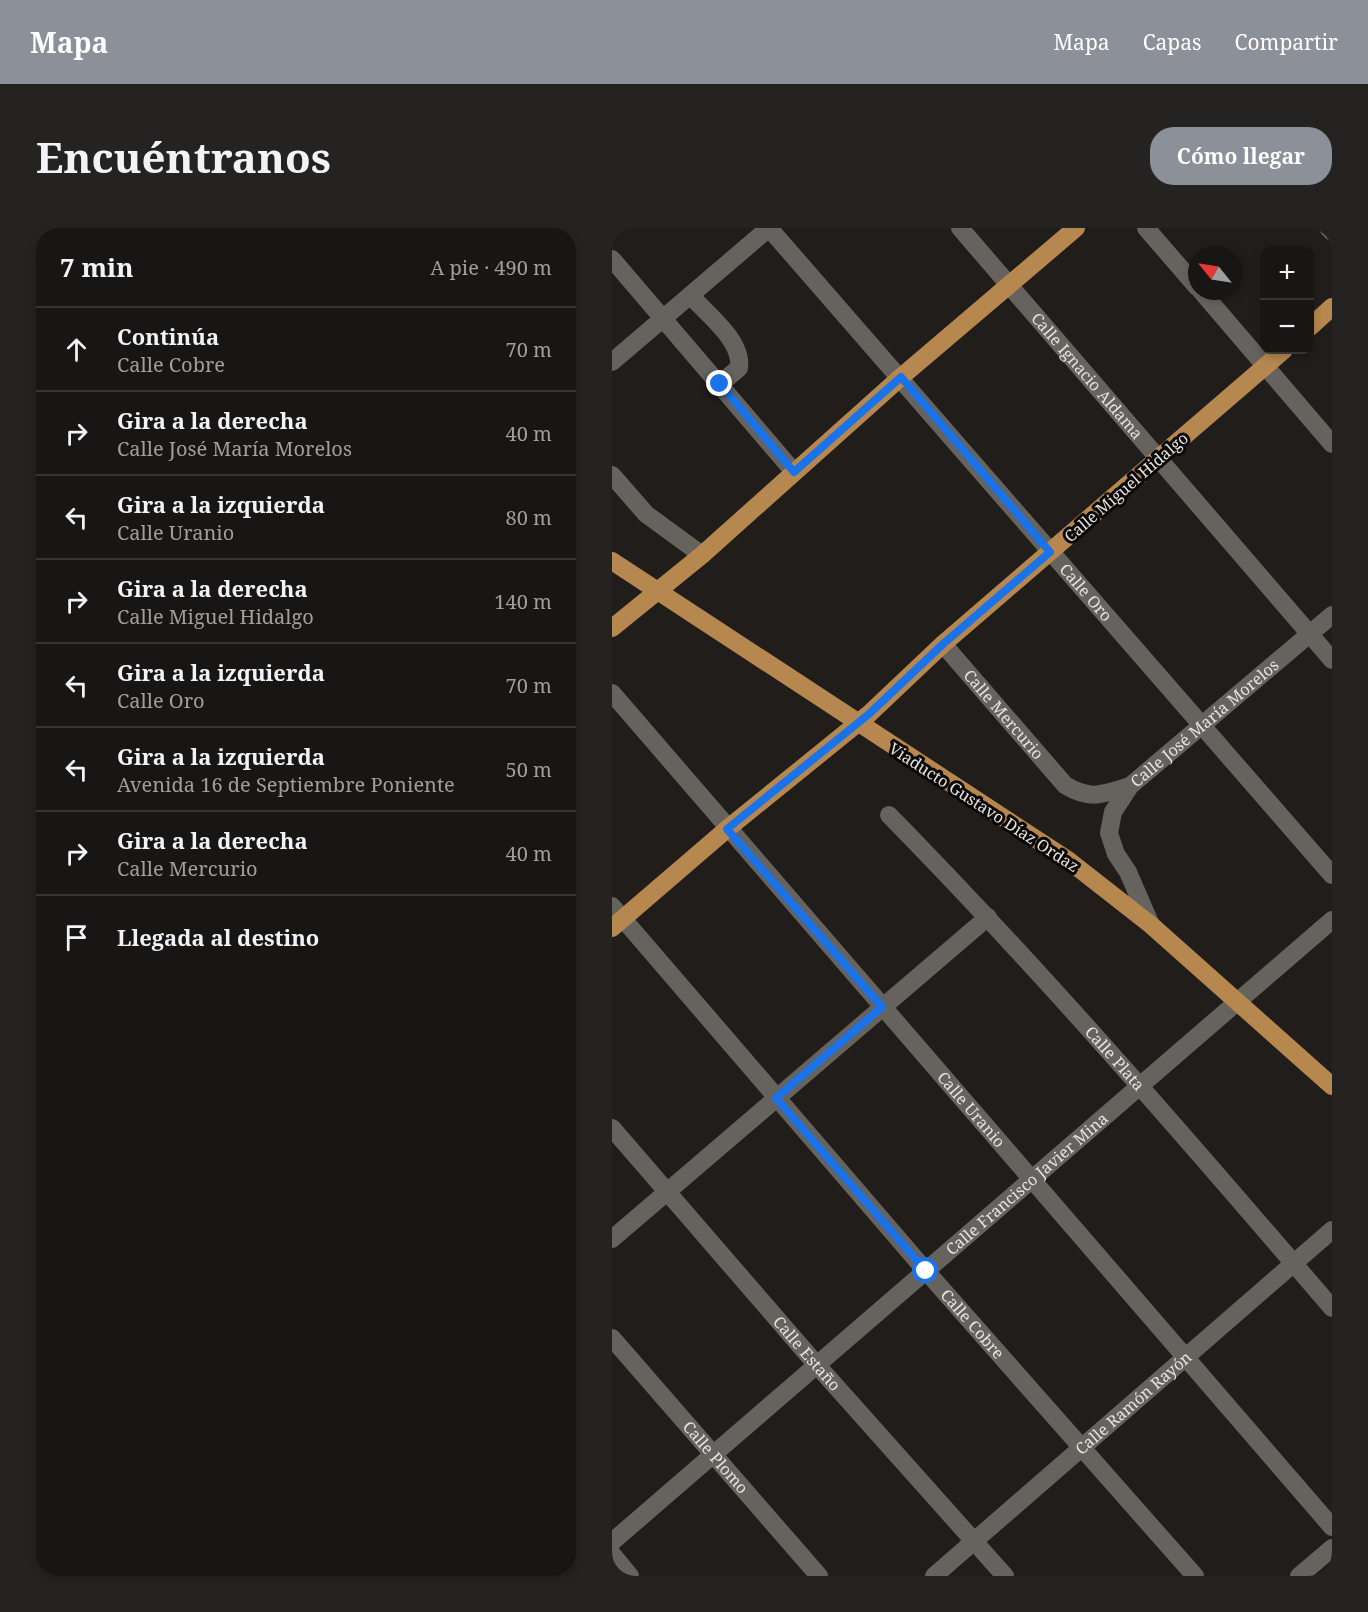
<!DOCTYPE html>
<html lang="es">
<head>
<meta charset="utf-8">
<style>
	body { margin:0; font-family:"Noto Serif",serif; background:#252322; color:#f1f3f6 }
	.controls { position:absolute; right:18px; top:18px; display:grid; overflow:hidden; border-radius:12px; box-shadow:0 3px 9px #0003 }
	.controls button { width:54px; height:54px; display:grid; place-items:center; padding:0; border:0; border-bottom:2px solid #363534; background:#181614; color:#f1f3f6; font:30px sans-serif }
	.compass { position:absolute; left:576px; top:18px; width:54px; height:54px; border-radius:50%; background:#181614; box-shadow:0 3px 9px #0003; rotate:300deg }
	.stop { position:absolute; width:18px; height:18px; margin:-14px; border:4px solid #1a73e8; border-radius:50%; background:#fff }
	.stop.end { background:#1a73e8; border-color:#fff; box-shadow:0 2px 6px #0008 }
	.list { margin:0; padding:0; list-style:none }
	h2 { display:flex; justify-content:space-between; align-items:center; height:78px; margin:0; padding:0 24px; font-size:26px }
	h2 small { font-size:20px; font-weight:400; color:#9f9fa0 }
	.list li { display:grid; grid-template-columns:39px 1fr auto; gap:18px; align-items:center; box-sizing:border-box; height:84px; padding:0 24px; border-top:2px solid #363534 }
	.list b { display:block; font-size:22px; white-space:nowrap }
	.list p { margin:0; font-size:20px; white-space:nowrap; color:#9f9fa0 }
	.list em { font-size:20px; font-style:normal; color:#9f9fa0 }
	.icon { flex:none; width:33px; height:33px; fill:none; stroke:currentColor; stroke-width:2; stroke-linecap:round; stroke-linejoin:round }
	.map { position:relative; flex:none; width:720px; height:1348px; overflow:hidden; border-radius:24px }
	header { display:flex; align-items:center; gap:36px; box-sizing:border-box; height:84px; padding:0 30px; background:#8c9099; color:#fff }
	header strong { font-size:28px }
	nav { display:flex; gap:33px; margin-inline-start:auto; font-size:21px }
	.intro { display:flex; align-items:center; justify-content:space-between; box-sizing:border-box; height:144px; padding:0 36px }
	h1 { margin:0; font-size:42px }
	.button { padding:15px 27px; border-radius:24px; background:#8c9099; color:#fff; font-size:21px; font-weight:700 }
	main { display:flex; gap:36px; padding:0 36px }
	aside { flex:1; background:#181614; border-radius:24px; box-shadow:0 3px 9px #0003 }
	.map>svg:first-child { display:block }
</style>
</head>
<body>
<header>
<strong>Mapa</strong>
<nav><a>Mapa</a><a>Capas</a><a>Compartir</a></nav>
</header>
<div class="intro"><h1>Encuéntranos</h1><a class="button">Cómo llegar</a></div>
<main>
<aside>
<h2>7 min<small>A pie · 490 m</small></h2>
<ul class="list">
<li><svg class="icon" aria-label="ahead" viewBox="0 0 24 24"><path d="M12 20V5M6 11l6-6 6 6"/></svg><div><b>Continúa</b><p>Calle Cobre</p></div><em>70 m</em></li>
<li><svg class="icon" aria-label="right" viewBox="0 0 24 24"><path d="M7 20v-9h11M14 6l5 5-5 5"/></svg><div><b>Gira a la derecha</b><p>Calle José María Morelos</p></div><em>40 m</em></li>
<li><svg class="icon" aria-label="left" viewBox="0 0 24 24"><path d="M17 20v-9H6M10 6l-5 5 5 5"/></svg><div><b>Gira a la izquierda</b><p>Calle Uranio</p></div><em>80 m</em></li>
<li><svg class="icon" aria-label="right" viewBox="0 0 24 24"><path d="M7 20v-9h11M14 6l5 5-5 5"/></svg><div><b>Gira a la derecha</b><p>Calle Miguel Hidalgo</p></div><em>140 m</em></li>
<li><svg class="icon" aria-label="left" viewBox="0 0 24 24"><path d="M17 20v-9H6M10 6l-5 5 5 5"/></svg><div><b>Gira a la izquierda</b><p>Calle Oro</p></div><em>70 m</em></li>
<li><svg class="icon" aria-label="left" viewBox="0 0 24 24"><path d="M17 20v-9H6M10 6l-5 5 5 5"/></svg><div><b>Gira a la izquierda</b><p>Avenida 16 de Septiembre Poniente</p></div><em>50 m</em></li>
<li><svg class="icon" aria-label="right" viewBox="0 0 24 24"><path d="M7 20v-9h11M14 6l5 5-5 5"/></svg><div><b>Gira a la derecha</b><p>Calle Mercurio</p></div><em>40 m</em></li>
<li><svg class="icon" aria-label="arrive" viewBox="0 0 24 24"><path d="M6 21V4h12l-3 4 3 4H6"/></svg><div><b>Llegada al destino</b></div></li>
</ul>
</aside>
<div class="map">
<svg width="720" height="1348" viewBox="0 0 720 1348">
	<rect width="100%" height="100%" fill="#201d1a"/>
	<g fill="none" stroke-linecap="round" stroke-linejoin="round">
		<g stroke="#66625e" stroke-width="18">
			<path id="s1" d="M157 0 720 647"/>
			<path id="s2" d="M348 0 720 432"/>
			<polyline points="534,0 585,59"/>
			<polyline points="716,0 720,4"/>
			<polyline points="0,31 182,244"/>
			<polyline points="589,63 720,216"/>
			<path d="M79 68C96 87 131 113 127 140L108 156"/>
			<polyline points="0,134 157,0"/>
			<polyline points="0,247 34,286 90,327"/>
			<path id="s3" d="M331 416 453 557C479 573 491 566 518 558L720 387"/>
			<path id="s4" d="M0 465 720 1299"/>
			<polyline points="518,558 501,584 497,605 504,626 516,644 539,697"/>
			<path id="s5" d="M277 587C432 745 576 912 720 1080"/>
			<path id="s6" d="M0 678 314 1043 583 1348"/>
			<path id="s7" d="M0 900 204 1136 393 1348"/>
			<polyline points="0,1011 376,689"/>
			<path id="s8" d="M0 1110 207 1348"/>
			<path id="s9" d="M0 1314 720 692"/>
			<polyline points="0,1326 18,1348"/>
			<path id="s10" d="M322 1348 720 1002"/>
			<polyline points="687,1348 720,1320"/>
		</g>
		<g stroke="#b6874e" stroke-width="18">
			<polyline points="698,99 720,79"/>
			<polyline points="0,333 456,632 539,697 720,858"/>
			<polyline points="0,400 90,327 289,149 464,0"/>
			<polyline points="0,700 115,601 257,486 331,416 672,122"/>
		</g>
	</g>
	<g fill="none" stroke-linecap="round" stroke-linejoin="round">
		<polyline stroke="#1a73e8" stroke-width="8" points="108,156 182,244 289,149 438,324 331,416 257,486 115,601 270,779 164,870 314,1043"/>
	</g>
	<g text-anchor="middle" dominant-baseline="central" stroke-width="6" stroke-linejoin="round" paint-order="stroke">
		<g font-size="16" fill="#e6e4e2" stroke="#090806">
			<text stroke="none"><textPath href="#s2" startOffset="195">Calle Ignacio Aldama</textPath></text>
			<text transform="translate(514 259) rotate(-41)">Calle Miguel Hidalgo</text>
			<text stroke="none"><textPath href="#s1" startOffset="483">Calle Oro</textPath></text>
			<text stroke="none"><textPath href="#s3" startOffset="93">Calle Mercurio</textPath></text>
			<text stroke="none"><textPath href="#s3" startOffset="352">Calle José María Morelos</textPath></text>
			<text transform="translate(372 579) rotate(33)">Viaducto Gustavo Díaz Ordaz</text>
			<text stroke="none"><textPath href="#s5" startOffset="332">Calle Plata</textPath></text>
			<text stroke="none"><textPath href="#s4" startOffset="550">Calle Uranio</textPath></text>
			<text stroke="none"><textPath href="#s9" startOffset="548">Calle Francisco Javier Mina</textPath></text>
			<text stroke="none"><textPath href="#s6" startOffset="552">Calle Cobre</textPath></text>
			<text stroke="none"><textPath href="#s7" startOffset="298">Calle Estaño</textPath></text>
			<text stroke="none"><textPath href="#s10" startOffset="264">Calle Ramón Rayón</textPath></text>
			<text stroke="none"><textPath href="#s8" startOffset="158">Calle Plomo</textPath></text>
		</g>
	</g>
</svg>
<div class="controls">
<button>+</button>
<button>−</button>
</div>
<svg class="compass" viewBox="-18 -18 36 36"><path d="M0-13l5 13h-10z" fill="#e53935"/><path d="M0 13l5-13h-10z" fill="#9f9fa0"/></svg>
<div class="stop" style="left:314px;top:1043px"></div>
<div class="stop end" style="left:108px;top:156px"></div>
</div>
</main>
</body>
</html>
